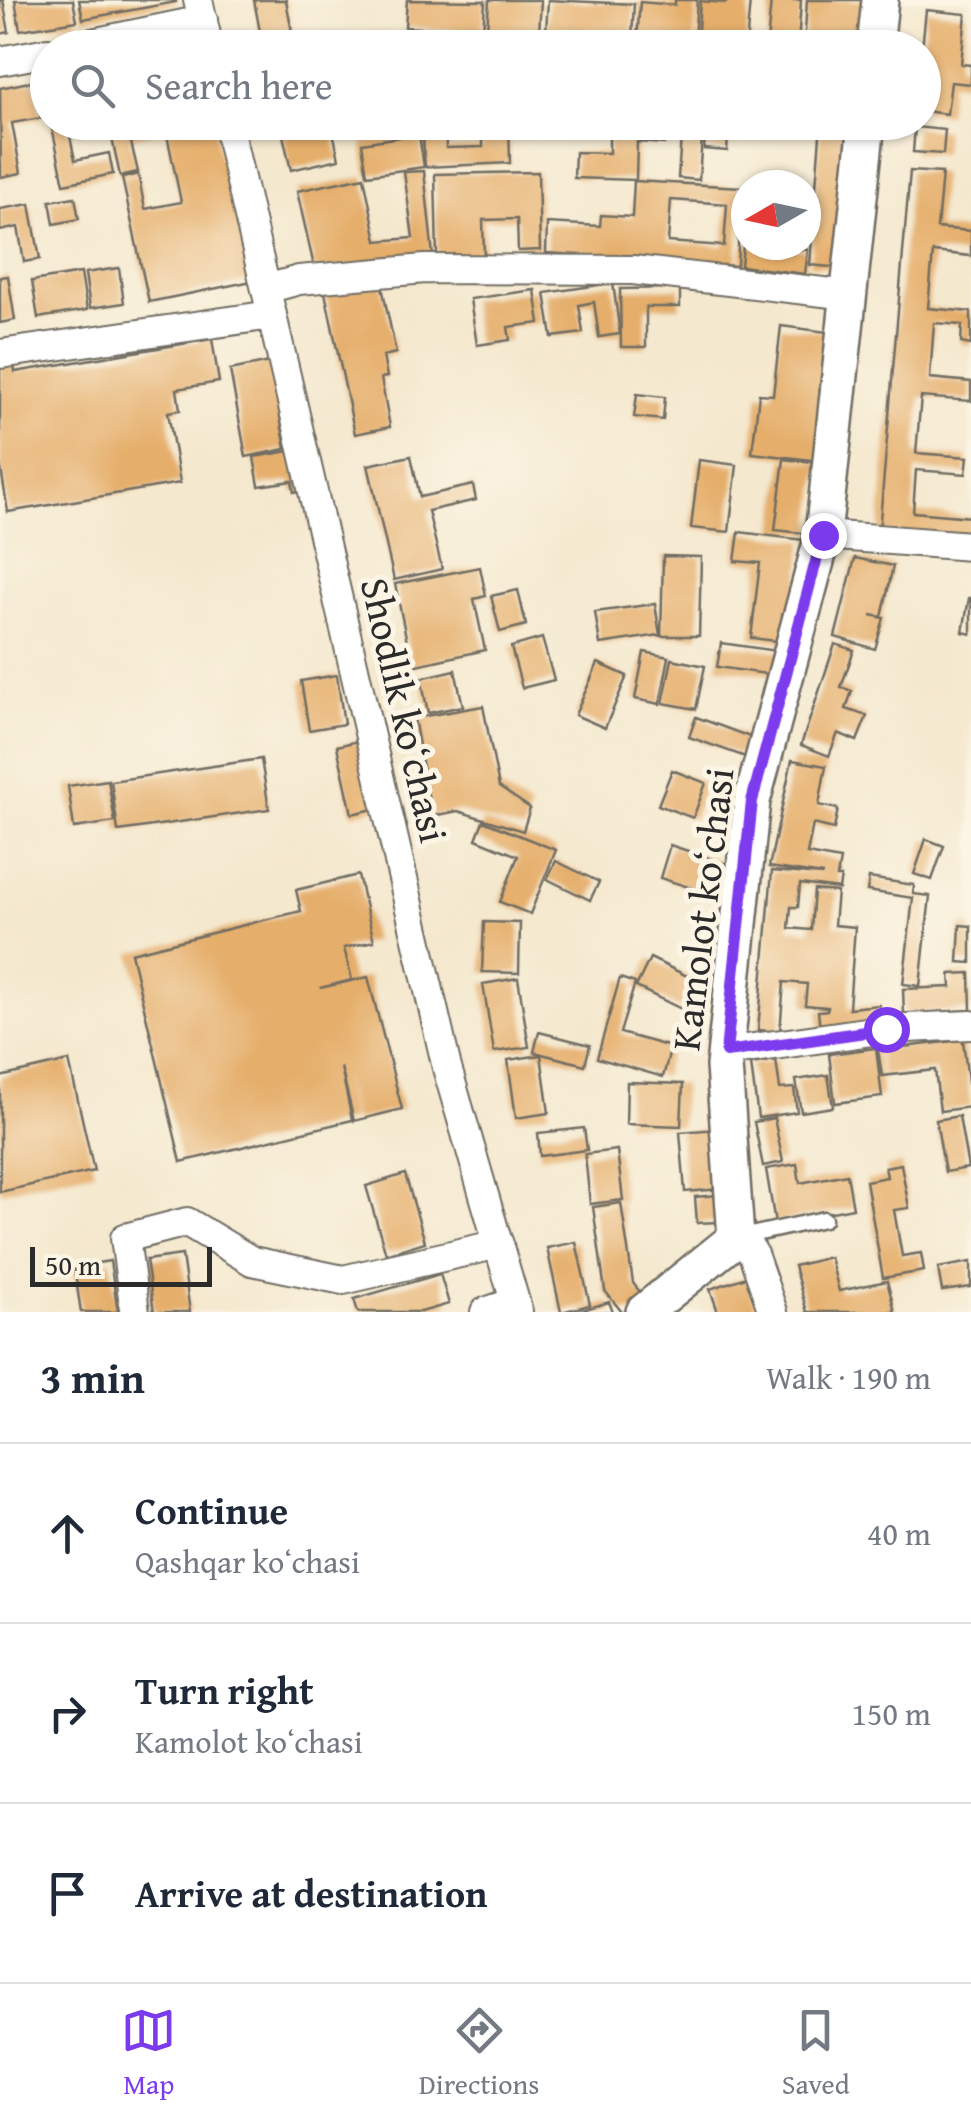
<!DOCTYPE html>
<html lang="en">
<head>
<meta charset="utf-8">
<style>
	body { margin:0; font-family:"Gentium Book Plus",serif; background:#f6f6f7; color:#1f2937 }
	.compass { position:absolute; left:731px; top:170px; width:90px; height:90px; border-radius:50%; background:#fff; box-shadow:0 2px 8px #0004; rotate:261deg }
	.scale { position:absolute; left:30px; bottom:25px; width:182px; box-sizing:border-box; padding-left:10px; border:5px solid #2b2b2b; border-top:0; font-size:28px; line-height:35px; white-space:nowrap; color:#2b2b2b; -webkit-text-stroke:8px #fcf5e5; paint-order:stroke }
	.stop { position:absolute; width:30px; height:30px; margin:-22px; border:8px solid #7c3aed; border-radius:50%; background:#fff }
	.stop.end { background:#7c3aed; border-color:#fff; box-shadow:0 2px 10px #0008 }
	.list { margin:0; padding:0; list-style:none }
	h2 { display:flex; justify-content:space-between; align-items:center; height:130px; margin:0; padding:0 40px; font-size:42px }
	h2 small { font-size:32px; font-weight:400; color:#747a83 }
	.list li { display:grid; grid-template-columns:65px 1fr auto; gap:30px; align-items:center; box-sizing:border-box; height:180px; padding:0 40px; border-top:2px solid #e0e1e3 }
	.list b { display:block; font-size:38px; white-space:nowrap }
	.list p { margin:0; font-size:32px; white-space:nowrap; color:#747a83 }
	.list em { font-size:32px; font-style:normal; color:#747a83 }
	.icon { flex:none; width:55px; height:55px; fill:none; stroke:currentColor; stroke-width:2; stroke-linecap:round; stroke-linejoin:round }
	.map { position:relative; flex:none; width:971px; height:1312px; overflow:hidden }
	.search { position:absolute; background:#fff; box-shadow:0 2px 8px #0004; left:30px; right:30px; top:30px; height:110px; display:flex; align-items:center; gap:25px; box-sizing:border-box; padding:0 35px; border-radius:55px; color:#747a83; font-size:38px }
	.sheet { height:670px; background:#fff }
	nav { display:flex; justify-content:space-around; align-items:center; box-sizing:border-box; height:140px; border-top:2px solid #e0e1e3; background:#fff; font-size:28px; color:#747a83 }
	nav a { display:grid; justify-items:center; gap:5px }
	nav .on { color:#7c3aed }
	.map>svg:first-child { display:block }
</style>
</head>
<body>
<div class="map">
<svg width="971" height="1312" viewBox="0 0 971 1312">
	<rect width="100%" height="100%" fill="#fcf5e5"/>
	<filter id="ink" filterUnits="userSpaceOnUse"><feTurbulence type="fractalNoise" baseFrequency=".01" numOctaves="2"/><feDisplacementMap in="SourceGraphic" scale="20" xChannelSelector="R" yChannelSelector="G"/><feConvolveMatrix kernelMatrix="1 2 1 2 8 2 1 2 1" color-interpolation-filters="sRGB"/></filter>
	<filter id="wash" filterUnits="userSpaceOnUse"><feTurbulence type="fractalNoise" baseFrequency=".0048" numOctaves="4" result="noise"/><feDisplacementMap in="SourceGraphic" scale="40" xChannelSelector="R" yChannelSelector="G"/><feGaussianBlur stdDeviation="2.25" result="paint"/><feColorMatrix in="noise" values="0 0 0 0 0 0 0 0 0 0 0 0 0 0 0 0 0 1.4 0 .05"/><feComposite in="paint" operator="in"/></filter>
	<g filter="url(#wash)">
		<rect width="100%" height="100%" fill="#f4e8ce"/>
		<g id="blocks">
			<g fill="#e5ae6a" fill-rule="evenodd">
				<polygon points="0,0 3,0 9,32 0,34"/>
				<polygon points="15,0 73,0 77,21 20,30"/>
				<polygon points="79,0 176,0 176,2 83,19"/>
				<polygon points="254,0 286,0 295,48 263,48"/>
				<polygon points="407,0 485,1 483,32 405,27"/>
				<polygon points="489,0 541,0 539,33 487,30"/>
				<polygon points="548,0 634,4 632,37 546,31"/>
				<polygon points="675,0 697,0 694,43 637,39 640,2 675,5"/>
				<polygon points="727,0 750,0 746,48 697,44 700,1 726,3"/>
				<polygon points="771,0 801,0 798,46 767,44"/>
				<polygon points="807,0 868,0 865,48 804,48"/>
				<polygon points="926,10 966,14 961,64 971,65 971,84 951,82 947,114 924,111 922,48"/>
				<polygon points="34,81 41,118 12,123 21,173 1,177 0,88"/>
				<polygon points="51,122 67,122 75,160 109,153 113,174 64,184"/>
				<polygon points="118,122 213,122 221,160 229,158 257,280 149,302 122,178 138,174 145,209 181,202 166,130 130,138 138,172 120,176 109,124"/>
				<polygon points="280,122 331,122 339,159 291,170"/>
				<polygon points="398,122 417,122 424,167 367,175 362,143 400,137"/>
				<polygon points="422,122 445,122 446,148 483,147 483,122 509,122 510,163 425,167"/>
				<polygon points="609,122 638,122 638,134 639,122 666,122 664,144 637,142 636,180 574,178 575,152 609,153"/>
				<polygon points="682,122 703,122 699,180 678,178"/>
				<polygon points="706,122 729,122 727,151 704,149"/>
				<polygon points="821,122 854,122 841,268 810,265"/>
				<polygon points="915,127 945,130 943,154 913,152"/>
				<polygon points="424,171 433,256 315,271 297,191 364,177 377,241 413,238 404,172"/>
				<polygon points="910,171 942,173 937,228 971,231 971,256 933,252 928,308 971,312 971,345 961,343 962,325 934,323 930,378 971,382 971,401 921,397 916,453 968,457 966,474 916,470 913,512 971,517 971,540 879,532"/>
				<polygon points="538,172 540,250 518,251 517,219 483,220 484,256 437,257 435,174"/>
				<path d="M634 181 741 187 737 266 546 253 547 223 600 226 601 215 632 217ZM671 200 727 204 724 246 668 242Z"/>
				<polygon points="75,197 79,219 54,224 50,201"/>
				<polygon points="30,204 40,259 24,262 18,227 0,231 0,209"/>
				<polygon points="743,245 808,250 805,274 741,266"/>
				<polygon points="119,268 124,303 90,308 85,273"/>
				<polygon points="81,273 87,310 38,318 32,281"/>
				<polygon points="8,276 15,320 0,323 0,277"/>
				<polygon points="380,277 396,353 383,356 387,377 381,378 390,427 355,434 324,288"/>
				<polygon points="613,283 620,334 599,337 594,302 579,305 583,333 552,337 545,293"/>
				<polygon points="680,288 680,307 646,307 646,347 621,347 620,289"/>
				<polygon points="535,290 540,323 508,327 510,340 477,345 470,299"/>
				<polygon points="781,326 835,333 820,461 752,453 759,394 773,395"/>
				<polygon points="212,339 219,382 177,389 180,410 168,412 180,483 8,512 0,463 0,356 13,354 15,372"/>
				<polygon points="270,362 286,449 246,457 230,370"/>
				<polygon points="637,394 665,397 663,420 634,417"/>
				<polygon points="302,449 308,489 294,492 292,481 259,486 254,457"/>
				<polygon points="411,456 420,497 473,485 476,500 428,511 442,569 394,580 368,465"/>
				<polygon points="784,459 820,463 811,534 775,530"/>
				<polygon points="699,460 737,465 729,532 691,528"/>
				<polygon points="739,532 804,540 793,643 751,638 760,563 735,561"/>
				<polygon points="663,556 701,557 699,636 661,636"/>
				<polygon points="855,558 893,566 882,617 871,615 884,618 875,649 835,637"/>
				<polygon points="480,567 486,596 474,599 485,650 412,666 395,584"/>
				<polygon points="518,590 526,625 500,632 491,596"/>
				<polygon points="969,598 971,598 971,634 963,632"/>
				<polygon points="655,604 660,635 600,644 595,612"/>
				<polygon points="542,638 554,680 522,688 511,647"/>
				<polygon points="721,643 783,652 780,676 717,667"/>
				<polygon points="835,644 854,650 841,687 852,691 846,709 867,716 857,741 838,733 829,756 801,745"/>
				<polygon points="644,652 669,657 660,704 635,699"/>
				<polygon points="672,659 705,666 696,709 663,703"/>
				<polygon points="598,663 627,676 605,728 575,715"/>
				<polygon points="455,670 463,706 428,713 421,678"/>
				<polygon points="337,675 344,724 309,730 301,681"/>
				<polygon points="483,706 499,787 530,808 523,831 458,811 432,816 414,718"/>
				<polygon points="696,717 761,741 754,760 689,737"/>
				<polygon points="362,740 378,808 352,814 337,746"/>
				<polygon points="261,759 269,809 118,831 111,781"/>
				<polygon points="792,760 826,766 819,805 838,809 834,829 813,824 807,854 840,860 837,877 841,877 839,889 800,884 798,907 791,907 789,928 811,930 814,890 837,892 834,925 855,927 849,1008 879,1005 881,1024 820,1030 818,1011 827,1010 828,1007 805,1005 807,984 784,982 780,1032 758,1030 772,871 823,875 769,867"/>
				<polygon points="672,770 706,783 693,818 658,805"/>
				<polygon points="108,780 115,822 74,828 68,786"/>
				<polygon points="483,821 556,850 530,914 500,902 518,856 476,839"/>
				<polygon points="926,839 944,846 932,880 914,874"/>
				<polygon points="670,845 730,865 720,897 660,878"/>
				<polygon points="556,861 599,882 590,900 547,879"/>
				<polygon points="358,875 374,941 344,948 352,980 320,988 368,977 402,1109 354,1121 341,1067 352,1120 181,1162 131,953 301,911 296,890"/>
				<polygon points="869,878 914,885 913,894 930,896 920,986 903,984 913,898 867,891"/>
				<polygon points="484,922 520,923 519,973 482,972"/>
				<polygon points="960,925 971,926 971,963 958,962"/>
				<polygon points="650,958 710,987 696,1016 636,987"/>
				<polygon points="970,973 971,1010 904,1014 903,989 951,987 950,974"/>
				<polygon points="518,978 529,1047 494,1052 483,984"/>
				<polygon points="620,978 635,983 620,1033 671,1047 663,1077 597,1058"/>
				<polygon points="539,1032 590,1045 585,1065 534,1052"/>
				<polygon points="963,1040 971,1107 940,1111 935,1070 882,1076 878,1050"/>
				<polygon points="876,1048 882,1097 835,1103 829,1054"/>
				<polygon points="541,1055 549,1113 516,1118 508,1060"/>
				<polygon points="776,1060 780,1089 794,1088 797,1112 758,1118 751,1064"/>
				<polygon points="69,1061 94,1171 0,1192 0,1077"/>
				<polygon points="828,1075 833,1107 801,1112 796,1080"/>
				<polygon points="627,1082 683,1084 681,1126 626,1124"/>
				<polygon points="959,1116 968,1168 945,1172 936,1120"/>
				<polygon points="774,1118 783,1162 763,1166 754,1122"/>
				<polygon points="584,1128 587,1150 540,1156 538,1133"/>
				<polygon points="717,1129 721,1189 685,1192 680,1132"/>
				<polygon points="617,1150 623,1200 590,1204 585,1154"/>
				<polygon points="797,1164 800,1183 847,1174 853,1208 775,1223 766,1169"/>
				<polygon points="901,1164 909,1208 894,1210 902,1256 921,1253 924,1271 883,1278 866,1181 887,1177 885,1167"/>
				<polygon points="405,1174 425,1242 386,1254 366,1186"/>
				<polygon points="718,1195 720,1222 697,1223 695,1197"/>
				<polygon points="621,1203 633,1283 647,1301 634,1312 622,1312 605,1291 593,1207"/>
				<polygon points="576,1242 590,1305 561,1312 547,1248"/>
				<polygon points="182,1255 190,1312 154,1312 146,1260"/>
				<polygon points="830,1257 839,1291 887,1281 895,1312 807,1312 794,1266"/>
				<polygon points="110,1261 118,1312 81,1312 74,1267"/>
				<polygon points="971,1262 971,1287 942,1291 938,1268"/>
				<polygon points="440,1274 449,1304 421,1312 358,1312 354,1299"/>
				<polygon points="746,1277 758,1312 718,1312 710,1289"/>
				<polygon points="609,1302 613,1312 579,1312 579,1311"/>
			</g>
		</g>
	</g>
	<g filter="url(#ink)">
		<use href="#blocks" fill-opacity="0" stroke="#716d64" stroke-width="2.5"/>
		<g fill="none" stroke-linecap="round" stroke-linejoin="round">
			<defs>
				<polyline id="service" points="737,1238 824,1219"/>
				<g id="minor">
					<polyline points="198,0 209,48"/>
					<polyline points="68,48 203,20"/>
					<polyline points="0,61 48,52"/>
					<polyline points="227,122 447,1068 518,1312"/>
					<polyline points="266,289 299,280 425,269 633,270 849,295"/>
					<polyline points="0,354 272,315"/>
					<polyline points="823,535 971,546"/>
					<polyline points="726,1052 886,1029 971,1025"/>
					<polyline points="736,1238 752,1251 773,1312"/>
					<polyline points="135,1312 125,1238 187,1222 252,1261 343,1280 499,1244"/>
					<polyline points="485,1312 515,1302"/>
				</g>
				<g id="tertiary">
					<polyline points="875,48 880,0"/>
					<polyline points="644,1312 736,1238 724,1066 752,801 823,535 867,122"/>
				</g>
			</defs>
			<use href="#service" stroke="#716d64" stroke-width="19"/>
			<use href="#minor" stroke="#716d64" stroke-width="32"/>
			<use href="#tertiary" stroke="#716d64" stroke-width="40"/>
			<use href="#service" stroke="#fff" stroke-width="14"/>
			<use href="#minor" stroke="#fff" stroke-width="28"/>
			<use href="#tertiary" stroke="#fff" stroke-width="35"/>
		</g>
	</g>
	<g fill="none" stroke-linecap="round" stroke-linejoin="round" filter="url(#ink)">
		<polyline stroke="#7c3aed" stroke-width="12" points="823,535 752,801 726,1052 886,1029"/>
	</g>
	<g text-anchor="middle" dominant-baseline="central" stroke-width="10" stroke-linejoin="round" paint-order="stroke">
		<g font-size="40" fill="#2b2b2b" stroke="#fcf5e5">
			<text transform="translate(405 710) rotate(77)">Shodlik koʻchasi</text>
			<text transform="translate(702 909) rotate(-83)">Kamolot koʻchasi</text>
		</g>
	</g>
</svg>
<svg class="compass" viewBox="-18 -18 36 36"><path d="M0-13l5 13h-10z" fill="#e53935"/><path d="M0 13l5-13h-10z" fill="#747a83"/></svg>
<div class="scale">50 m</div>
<div class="stop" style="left:886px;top:1029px"></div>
<div class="stop end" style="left:823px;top:535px"></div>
<div class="search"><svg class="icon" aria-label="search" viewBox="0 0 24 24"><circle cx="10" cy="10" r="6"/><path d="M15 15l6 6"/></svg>Search here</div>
</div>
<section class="sheet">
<h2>3 min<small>Walk · 190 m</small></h2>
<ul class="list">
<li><svg class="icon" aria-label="ahead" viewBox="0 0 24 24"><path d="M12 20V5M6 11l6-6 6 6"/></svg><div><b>Continue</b><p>Qashqar koʻchasi</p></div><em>40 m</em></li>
<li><svg class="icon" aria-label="right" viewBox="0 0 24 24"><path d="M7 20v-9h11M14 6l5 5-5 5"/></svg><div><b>Turn right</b><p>Kamolot koʻchasi</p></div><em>150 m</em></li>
<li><svg class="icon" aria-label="arrive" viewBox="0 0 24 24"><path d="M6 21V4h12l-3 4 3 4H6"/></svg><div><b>Arrive at destination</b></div></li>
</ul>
</section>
<nav>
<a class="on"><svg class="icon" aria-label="map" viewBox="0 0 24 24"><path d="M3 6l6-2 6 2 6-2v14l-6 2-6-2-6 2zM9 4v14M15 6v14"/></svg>Map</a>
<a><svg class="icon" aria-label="directions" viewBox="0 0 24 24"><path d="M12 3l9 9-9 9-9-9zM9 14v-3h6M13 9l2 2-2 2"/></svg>Directions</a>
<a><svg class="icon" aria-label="saved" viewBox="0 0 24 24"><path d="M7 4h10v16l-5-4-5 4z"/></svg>Saved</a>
</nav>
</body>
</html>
